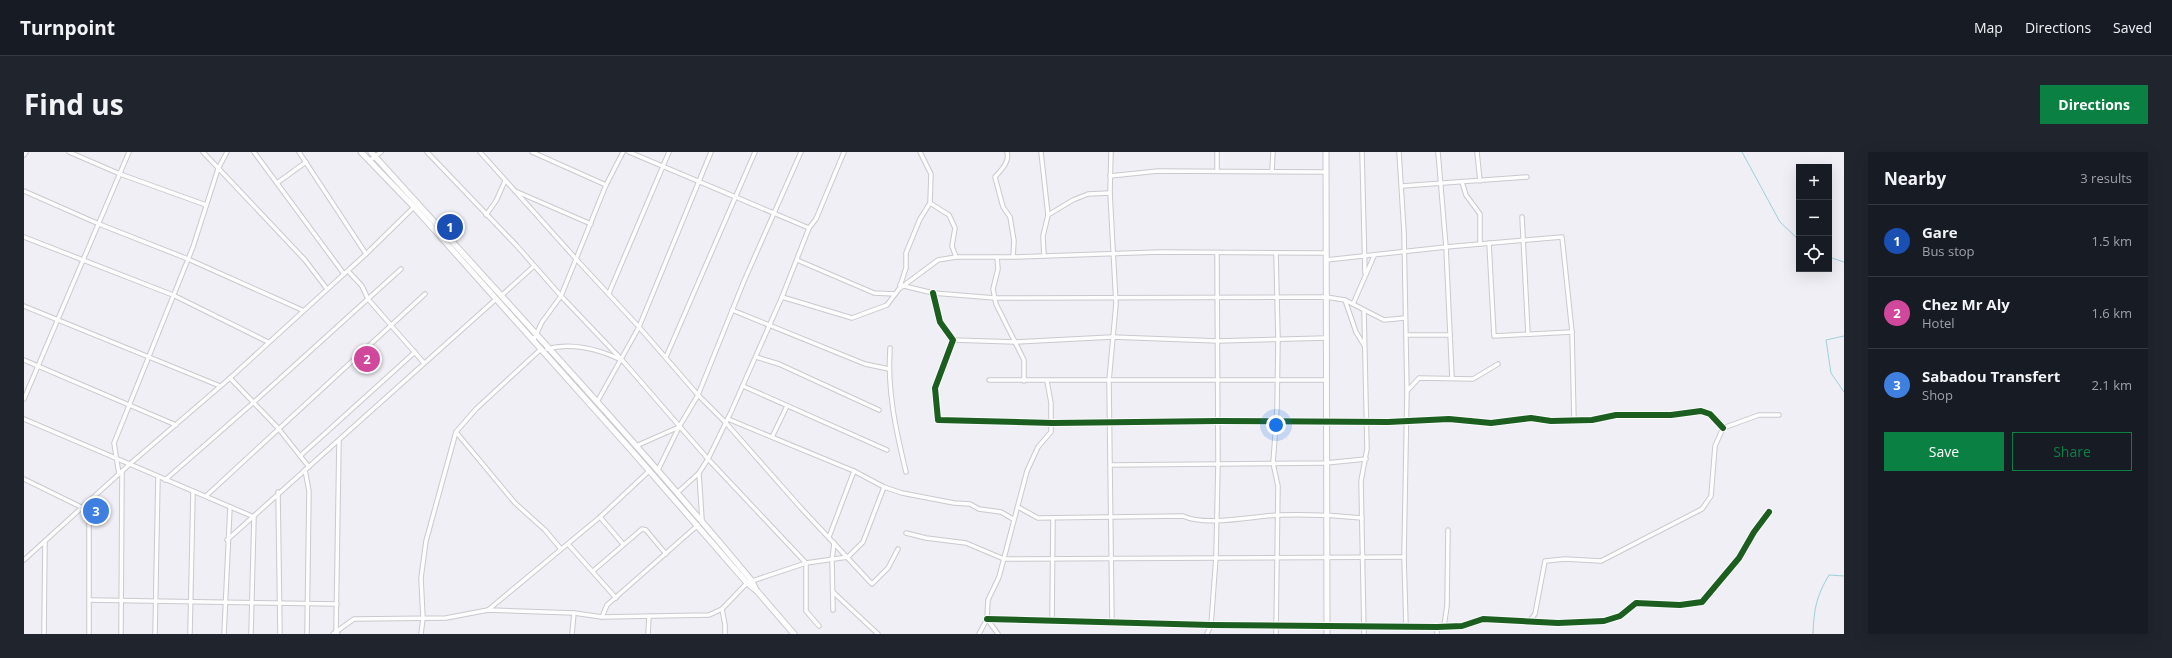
<!DOCTYPE html>
<html lang="en">
<head>
<meta charset="utf-8">
<style>
	body { margin:0; font-family:"Open Sans",sans-serif; background:#20242c; color:#f1f3f6 }
	.controls { position:absolute; right:12px; top:12px; display:grid; overflow:hidden; border-radius:0px; box-shadow:0 4px 16px #0002 }
	.controls button { width:36px; height:36px; display:grid; place-items:center; padding:0; border:0; border-bottom:1px solid #363941; background:#171b24; color:#f1f3f6; font:20px sans-serif }
	.you { position:absolute; left:1252px; top:273px; width:14px; height:14px; margin:-10px; border:3px solid #fff; border-radius:50%; background:#1a73e8; box-shadow:0 0 0 6px #1a73e833 }
	.badge { display:grid; place-items:center; width:26px; height:26px; border-radius:50%; background:#0b8043; color:#fff; font-size:13px; font-weight:700 }
	.pin { position:absolute; translate:-50% -50%; border:2px solid #fff; box-shadow:0 1px 4px #0006 }
	.list { margin:0; padding:0; list-style:none }
	h2 { display:flex; justify-content:space-between; align-items:center; height:52px; margin:0; padding:0 16px; font-size:17px }
	h2 small { font-size:13px; font-weight:400; color:#9ea1a6 }
	.list li { display:grid; grid-template-columns:26px 1fr auto; gap:12px; align-items:center; box-sizing:border-box; height:72px; padding:0 16px; border-top:1px solid #363941 }
	.list b { display:block; font-size:15px; white-space:nowrap }
	.list p { margin:0; font-size:13px; white-space:nowrap; color:#9ea1a6 }
	.list em { font-size:13px; font-style:normal; color:#9ea1a6 }
	.actions { display:flex; gap:8px; padding:12px 16px }
	.actions a { flex:1; padding:9px 0; border:1px solid #0b8043; border-radius:0px; text-align:center; font-size:14px; color:#0b8043 }
	.actions .main { background:#0b8043; color:#fff }
	.icon { flex:none; width:22px; height:22px; fill:none; stroke:currentColor; stroke-width:2; stroke-linecap:round; stroke-linejoin:round }
	.map { position:relative; flex:none; width:1820px; height:482px; overflow:hidden; border-radius:0px }
	header { display:flex; align-items:center; gap:24px; box-sizing:border-box; height:56px; padding:0 20px; background:#171b24; border-bottom:1px solid #363941 }
	header strong { font-size:19px }
	nav { display:flex; gap:22px; margin-inline-start:auto; font-size:14px }
	.intro { display:flex; align-items:center; justify-content:space-between; box-sizing:border-box; height:96px; padding:0 24px }
	h1 { margin:0; font-size:28px }
	.button { padding:10px 18px; border-radius:0px; background:#0b8043; color:#fff; font-size:14px; font-weight:700 }
	main { display:flex; gap:24px; padding:0 24px }
	aside { flex:1; background:#171b24; border-radius:0px; box-shadow:0 4px 16px #0002 }
	.map>svg:first-child { display:block }
</style>
</head>
<body>
<header>
<strong>Turnpoint</strong>
<nav><a>Map</a><a>Directions</a><a>Saved</a></nav>
</header>
<div class="intro"><h1>Find us</h1><a class="button">Directions</a></div>
<main>
<div class="map">
<svg width="1820" height="482" viewBox="0 0 1820 482">
	<rect width="100%" height="100%" fill="#f0eff5"/>
	<g fill="none" stroke-linecap="round" stroke-linejoin="round">
		<g stroke="#9ecfd9" stroke-width="1">
			<polyline points="1718,0 1756,70 1775,88"/>
			<polyline points="1805,105 1820,110"/>
			<polyline points="1820,184 1802,188 1807,221 1820,240"/>
			<path d="M1789 482C1790 457 1792 445 1805 423L1820 424"/>
		</g>
		<defs>
			<g id="street">
				<polyline points="45,0 96,22 182,53"/>
				<polyline points="179,0 281,108 303,137"/>
				<polyline points="230,0 320,122"/>
				<polyline points="275,0 342,102"/>
				<polyline points="403,0 493,94 537,144 598,208 684,307 782,411 782,459 795,474"/>
				<polyline points="456,0 553,108 615,175 674,243 702,271 777,356 848,432 864,416 874,397"/>
				<polyline points="508,0 582,33"/>
				<polyline points="605,0 785,76"/>
				<path d="M983 0C986 10 977 18 971 25L979 55 986 65 990 89 989 105"/>
				<polyline points="1017,0 1024,63 1019,84 1020,104"/>
				<polyline points="1087,0 1086,41 1092,152 1085,229 1088,470"/>
				<polyline points="1193,0 1193,19"/>
				<polyline points="1338,0 1341,121"/>
				<polyline points="1375,0 1380,80 1383,239"/>
				<polyline points="1414,0 1422,95 1428,226"/>
				<polyline points="1453,0 1456,29"/>
				<polyline points="0,3 2,0"/>
				<polyline points="345,9 357,0"/>
				<polyline points="1248,19 1249,0"/>
				<polyline points="1086,24 1134,19 1302,20"/>
				<polyline points="1438,30 1442,43 1456,62 1456,92"/>
				<polyline points="253,31 282,10"/>
				<polyline points="1378,34 1503,25"/>
				<polyline points="0,39 75,72 164,107 278,158"/>
				<polyline points="491,39 567,72"/>
				<polyline points="906,51 925,63 931,76 928,94 932,105"/>
				<polyline points="462,63 472,49 481,29"/>
				<polyline points="1024,63 1049,48 1064,42 1086,41"/>
				<polyline points="1498,65 1504,182"/>
				<polyline points="0,85 149,143 244,190"/>
				<polyline points="1465,91 1470,184 1548,180"/>
				<polyline points="1252,101 1254,187 1253,257 1249,311 1254,334 1252,482"/>
				<polyline points="973,105 974,117 969,137 972,152 1000,208 1000,229"/>
				<polyline points="773,108 850,141 871,142"/>
				<polyline points="1302,108 1422,95 1538,85 1548,180 1550,269"/>
				<polyline points="324,119 338,134 344,147 400,211"/>
				<polyline points="876,133 909,141 971,146 1302,145 1321,148 1360,168 1381,166"/>
				<polyline points="876,134 882,116 882,101 896,67 906,51 907,22 896,0"/>
				<polyline points="585,141 645,0"/>
				<polyline points="909,141 916,170 929,188 911,236 914,268 1029,271 1194,269 1364,270 1425,267 1467,271 1507,266 1527,269 1568,268 1592,263 1647,263 1677,259 1686,262 1699,276"/>
				<polyline points="477,144 510,114"/>
				<polyline points="758,145 785,76 792,67 820,0"/>
				<polyline points="1321,148 1332,180 1340,193"/>
				<polyline points="1329,152 1350,104"/>
				<polyline points="0,154 196,234"/>
				<polyline points="708,158 841,212 865,217"/>
				<polyline points="1383,183 1426,183"/>
				<polyline points="929,188 991,190 1088,185 1194,189 1302,186"/>
				<polyline points="509,189 518,170 537,144 582,33 599,0"/>
				<path d="M866 196C863 238 872 279 882 320"/>
				<path d="M523 197C546 190 574 197 595 207"/>
				<polyline points="642,205 731,0"/>
				<polyline points="732,205 755,212 855,258"/>
				<polyline points="0,208 152,273"/>
				<polyline points="206,226 254,276 285,315"/>
				<polyline points="965,228 1302,228"/>
				<polyline points="719,234 863,298"/>
				<polyline points="0,247 105,0"/>
				<polyline points="573,250 615,175 687,0"/>
				<polyline points="0,267 230,365 227,482"/>
				<polyline points="704,267 830,319 805,385"/>
				<polyline points="432,280 491,351 521,378 537,397"/>
				<polyline points="748,285 763,254"/>
				<polyline points="612,294 655,275"/>
				<polyline points="276,304 391,200"/>
				<polyline points="1087,313 1302,311 1342,307"/>
				<polyline points="281,318 285,339 283,482"/>
				<polyline points="634,318 655,275 674,243 720,129 777,0"/>
				<polyline points="830,319 860,335 878,341 930,351 946,352 955,357 977,360 989,367"/>
				<polyline points="675,321 678,368"/>
				<polyline points="95,322 90,291 169,95 194,17 203,0"/>
				<polyline points="0,327 59,356"/>
				<polyline points="141,328 230,250 377,117"/>
				<polyline points="254,340 256,482"/>
				<polyline points="654,340 675,321 684,307 707,260 758,145 828,166 863,153 875,137 914,108 932,105 989,105 1136,100 1302,101"/>
				<polyline points="182,344 401,142"/>
				<path d="M994 355 1014 366 1159 364C1183 375 1229 364 1255 363 1283 362 1310 363 1338 366"/>
				<polyline points="576,365 599,392"/>
				<polyline points="882,381 902,386 942,391 980,407 1380,405"/>
				<polyline points="203,388 471,148"/>
				<polyline points="544,392 592,446"/>
				<polyline points="0,408 107,311 206,226 342,102 390,55"/>
				<polyline points="569,419 618,377 622,378 642,402"/>
				<polyline points="809,440 854,482"/>
				<polyline points="65,448 313,452"/>
				<polyline points="698,457 701,473 701,482"/>
				<polyline points="464,458 576,365 625,319"/>
				<polyline points="809,458 808,408 810,391"/>
				<polyline points="578,465 583,453 674,373"/>
				<polyline points="963,467 1187,473 1413,475 1438,474 1459,467 1534,471 1580,469 1596,464 1612,451 1656,453 1678,450 1715,406 1730,380 1745,360"/>
				<polyline points="963,467 974,482"/>
				<polyline points="1028,468 1029,366"/>
				<polyline points="1505,470 1511,462 1521,409 1541,407 1577,409 1678,357 1687,344 1691,294 1699,276 1735,263 1755,263"/>
				<polyline points="1382,474 1380,405 1383,239 1395,226 1449,227 1474,212"/>
				<polyline points="1420,474 1423,454 1424,378"/>
				<polyline points="20,482 21,389"/>
				<polyline points="65,482 65,349"/>
				<polyline points="97,482 98,319"/>
				<polyline points="131,482 134,325"/>
				<polyline points="166,482 169,340"/>
				<polyline points="200,482 206,355"/>
				<polyline points="309,482 330,467 422,466 464,458 550,461 578,465 685,463 698,457 723,431 728,429 782,411 824,405 839,390 860,335"/>
				<polyline points="314,482 312,480 315,289"/>
				<polyline points="397,482 399,466 397,426 402,389 432,280 452,257 517,197"/>
				<polyline points="548,482 550,461"/>
				<polyline points="624,482 625,465"/>
				<polyline points="955,482 963,467 964,448 975,425 1003,319 1014,295 1027,280 1027,251 1023,229"/>
				<polyline points="1183,482 1187,473 1192,405 1194,312 1193,101"/>
				<polyline points="1340,482 1337,329 1343,297 1340,158"/>
				<polyline points="1413,482 1413,475"/>
			</g>
			<g id="secondary">
				<polyline points="337,0 390,55 608,299 723,431 733,439 770,482"/>
				<path d="M347 0C475 142 606 282 728 429L732 438"/>
				<polyline points="1302,0 1303,482"/>
			</g>
		</defs>
		<use href="#street" stroke="#cac9cd" stroke-width="5.5"/>
		<use href="#secondary" stroke="#cac9cd" stroke-width="7"/>
		<use href="#street" stroke="#fdfdfe" stroke-width="3.5"/>
		<use href="#secondary" stroke="#fdfdfe" stroke-width="5"/>
		<defs>
			<g id="cycleway">
				<polyline points="909,141 916,170 929,188 911,236 914,268 1029,271 1194,269 1364,270 1425,267 1467,271 1507,266 1527,269 1568,268 1592,263 1647,263 1677,259 1686,262 1699,276"/>
				<polyline points="963,467 1187,473 1413,475 1438,474 1459,467 1534,471 1580,469 1596,464 1612,451 1656,453 1678,450 1715,406 1730,380 1745,360"/>
			</g>
		</defs>
		<use href="#cycleway" stroke="#fbfbfd" stroke-width="8"/>
		<use href="#cycleway" stroke="#1b5e20" stroke-width="6"/>
	</g>
</svg>
<div class="controls">
<button>+</button>
<button>−</button>
<button><svg class="icon" aria-label="locate" viewBox="0 0 24 24"><circle cx="12" cy="12" r="6"/><path d="M12 2v4M12 18v4M2 12h4M18 12h4"/></svg></button>
</div>
<div class="you"></div>
<div class="pin badge" style="left:426px;top:75px;background:#1a4fb4">1</div>
<div class="pin badge" style="left:343px;top:207px;background:#d1479c">2</div>
<div class="pin badge" style="left:72px;top:359px;background:#3f7fe0">3</div>
</div>
<aside>
<h2>Nearby<small>3 results</small></h2>
<ul class="list">
<li><span class="badge" style="background:#1a4fb4">1</span><div><b>Gare</b><p>Bus stop</p></div><em>1.5 km</em></li>
<li><span class="badge" style="background:#d1479c">2</span><div><b>Chez Mr Aly</b><p>Hotel</p></div><em>1.6 km</em></li>
<li><span class="badge" style="background:#3f7fe0">3</span><div><b>Sabadou Transfert</b><p>Shop</p></div><em>2.1 km</em></li>
</ul>
<div class="actions"><a class="main">Save</a><a>Share</a></div>
</aside>
</main>
</body>
</html>
